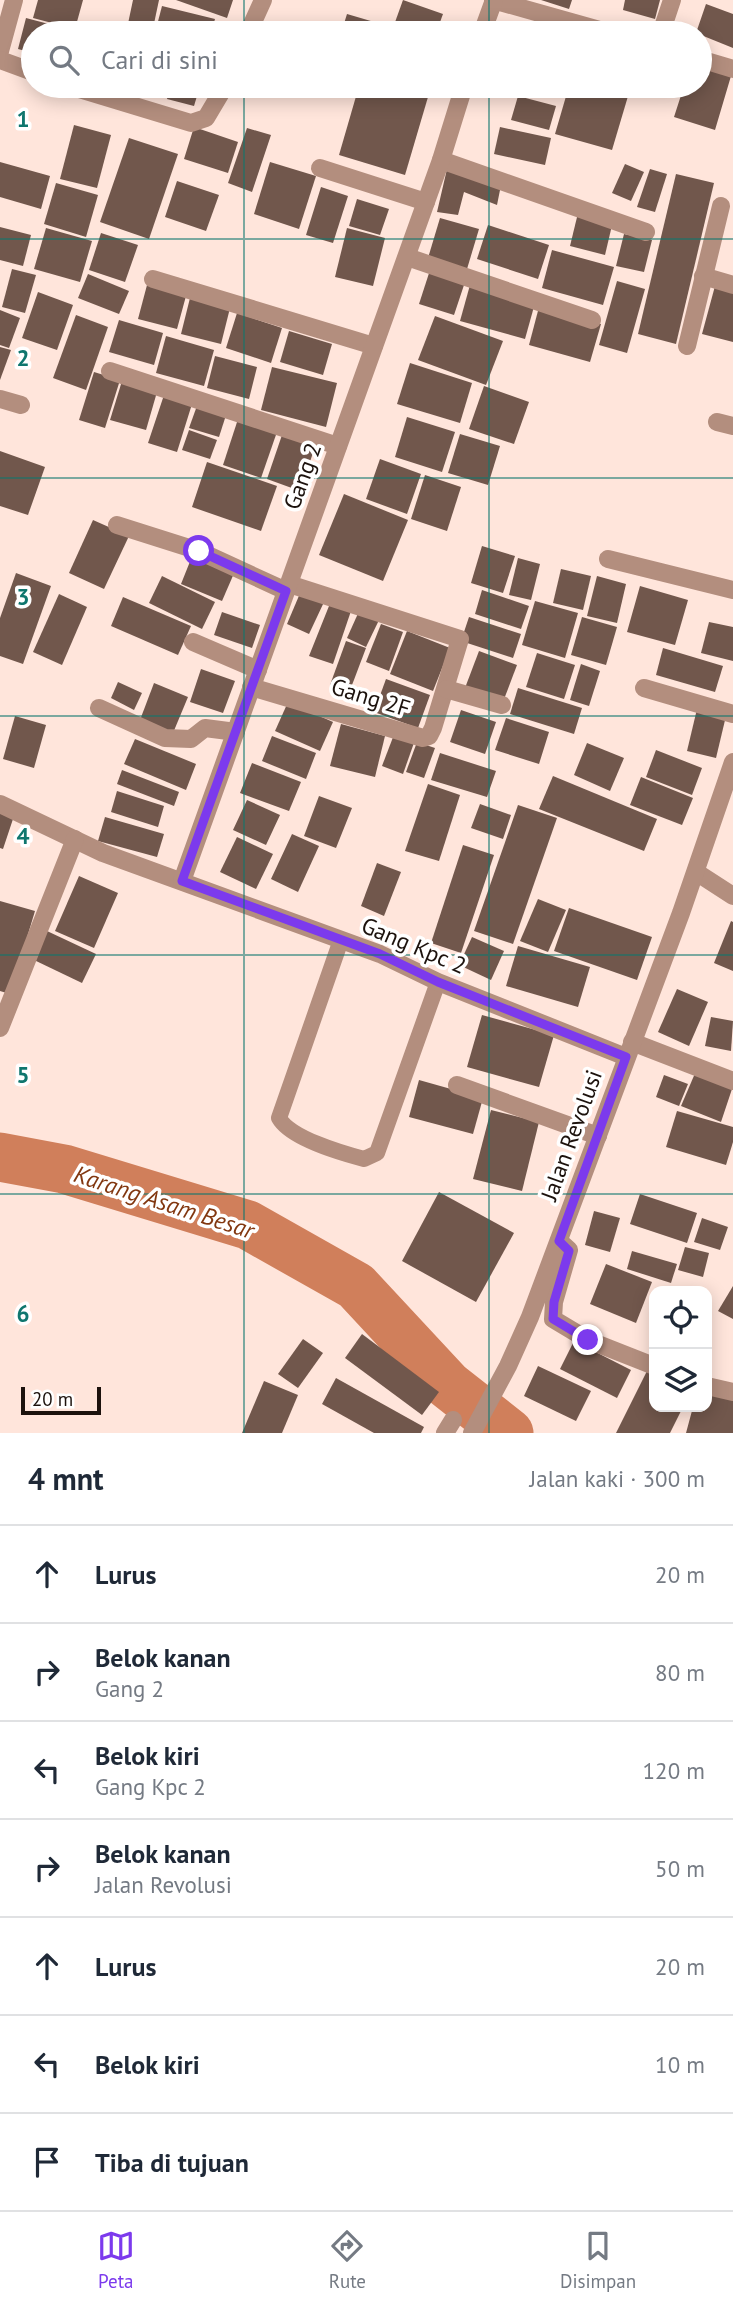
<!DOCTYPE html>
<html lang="id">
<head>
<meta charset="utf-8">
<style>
	body { margin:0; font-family:"PT Sans",sans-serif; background:#f6f6f7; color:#1f2937 }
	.controls { position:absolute; right:21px; bottom:21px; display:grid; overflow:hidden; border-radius:14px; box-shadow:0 4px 18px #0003 }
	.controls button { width:63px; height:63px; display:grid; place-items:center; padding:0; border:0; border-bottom:2px solid #e0e1e3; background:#fff; color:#1f2937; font:35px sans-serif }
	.scale { position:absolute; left:21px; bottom:18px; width:80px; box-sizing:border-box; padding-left:7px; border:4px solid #1c120d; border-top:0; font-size:19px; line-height:24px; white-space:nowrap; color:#1c120d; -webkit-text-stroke:5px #fff; paint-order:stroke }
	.stop { position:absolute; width:21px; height:21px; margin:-16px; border:5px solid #7c3aed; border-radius:50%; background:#fff }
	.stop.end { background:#7c3aed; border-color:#fff; box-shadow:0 2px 7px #0008 }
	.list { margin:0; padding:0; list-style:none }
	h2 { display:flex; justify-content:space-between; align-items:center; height:91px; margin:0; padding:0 28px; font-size:30px }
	h2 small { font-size:23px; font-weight:400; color:#747a83 }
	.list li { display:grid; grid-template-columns:46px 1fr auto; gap:21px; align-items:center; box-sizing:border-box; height:98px; padding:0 28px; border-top:2px solid #e0e1e3 }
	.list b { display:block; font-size:26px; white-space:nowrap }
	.list p { margin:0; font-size:23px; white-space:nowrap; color:#747a83 }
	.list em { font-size:23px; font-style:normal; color:#747a83 }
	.icon { flex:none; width:38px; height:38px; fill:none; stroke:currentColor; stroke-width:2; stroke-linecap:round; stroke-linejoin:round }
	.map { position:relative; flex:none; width:733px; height:1433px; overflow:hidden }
	.search { position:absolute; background:#fff; box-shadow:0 4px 18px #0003; left:21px; right:21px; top:21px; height:77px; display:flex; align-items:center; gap:18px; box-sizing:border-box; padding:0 24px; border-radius:38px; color:#747a83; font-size:26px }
	.sheet { height:777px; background:#fff }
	nav { display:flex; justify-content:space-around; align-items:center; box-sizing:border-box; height:98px; border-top:2px solid #e0e1e3; background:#fff; font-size:19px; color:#747a83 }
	nav a { display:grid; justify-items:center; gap:4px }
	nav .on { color:#7c3aed }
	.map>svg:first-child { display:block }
</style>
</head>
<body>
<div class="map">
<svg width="733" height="1433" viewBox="0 0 733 1433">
	<rect width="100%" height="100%" fill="#ffe5db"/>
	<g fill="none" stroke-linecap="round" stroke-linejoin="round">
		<polyline stroke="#d07f5b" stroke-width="49" points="0,1157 64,1169 248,1225 356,1286 448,1385 509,1433"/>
	</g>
	<g fill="#71574c">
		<polygon points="38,0 83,0 75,29 33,18"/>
		<polygon points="133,0 159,0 152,33 126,33"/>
		<polygon points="176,0 233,0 227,18"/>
		<polygon points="403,0 443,14 436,33 420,33 394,25"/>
		<polygon points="541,0 572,0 569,9"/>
		<polygon points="625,0 660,0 655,19 623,10"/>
		<polygon points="706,4 733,14 733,48 696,33"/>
		<polygon points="162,6 215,19 211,33 155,33"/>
		<polygon points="347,14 398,29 397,33 341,33"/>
		<polygon points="26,18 79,32 79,33 33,33 33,53 18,49"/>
		<polygon points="700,67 731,76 715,130 674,117 684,86 700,86"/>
		<polygon points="170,86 200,86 194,106 167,99"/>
		<polygon points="359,86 388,86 428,97 405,175 339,155"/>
		<polygon points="520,86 550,86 547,94"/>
		<polygon points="569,86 631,86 612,150 555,134"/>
		<polygon points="518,96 556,106 549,130 511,120"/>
		<polygon points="74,125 111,135 97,188 60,179"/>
		<polygon points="194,127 238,142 228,173 184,159"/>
		<polygon points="500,127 551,138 545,165 494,154"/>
		<polygon points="247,128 271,135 252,192 228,183"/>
		<polygon points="129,138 178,154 149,239 100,222"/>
		<polygon points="0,162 50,176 41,209 0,197"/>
		<polygon points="270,162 316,176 299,229 254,214"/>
		<polygon points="625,164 644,172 631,201 612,193"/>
		<polygon points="447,169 501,185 497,205 464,192 458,215 437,212"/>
		<polygon points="650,169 667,174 655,212 637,207"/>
		<polygon points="676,174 714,183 676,344 638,334"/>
		<polygon points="177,181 219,195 206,231 165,217"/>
		<polygon points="56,183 98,195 86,237 44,224"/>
		<polygon points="321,187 348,196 333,243 306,235"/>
		<polygon points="357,199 389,209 380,235 349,226"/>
		<polygon points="578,213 613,221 605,255 570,246"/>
		<polygon points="440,218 479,229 467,269 428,258"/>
		<polygon points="488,225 549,245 538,279 477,259"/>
		<polygon points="0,227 31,235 23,266 0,260"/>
		<polygon points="46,228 92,241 80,282 34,269"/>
		<polygon points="347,228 385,238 373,286 335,277"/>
		<polygon points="101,233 138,245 125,282 89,270"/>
		<polygon points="624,234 652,240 644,272 616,266"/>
		<polygon points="552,250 614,267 603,305 542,288"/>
		<polygon points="431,267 466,279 454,315 419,304"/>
		<polygon points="12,269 36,275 25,313 2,307"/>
		<polygon points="88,274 129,291 119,314 78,298"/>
		<polygon points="617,281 645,289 627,353 599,345"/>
		<polygon points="147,285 186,296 177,329 138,319"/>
		<polygon points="470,285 535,303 525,339 460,321"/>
		<polygon points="715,286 733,291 733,342 702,334"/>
		<polygon points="38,292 73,305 57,350 22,338"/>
		<polygon points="190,298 230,308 221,344 181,334"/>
		<polygon points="539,307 601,324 590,362 529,345"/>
		<polygon points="0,310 20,318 9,348 0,345"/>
		<polygon points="237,313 282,328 271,363 226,348"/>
		<polygon points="76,315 108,327 86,390 53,378"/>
		<polygon points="435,316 503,341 486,385 418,360"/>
		<polygon points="119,320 163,333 154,365 109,352"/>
		<polygon points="289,331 332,344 323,375 280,362"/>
		<polygon points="166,336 214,350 204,386 156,373"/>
		<polygon points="0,347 11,350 0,380"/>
		<polygon points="215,356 257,367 249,399 207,388"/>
		<polygon points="410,363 472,383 460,423 397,404"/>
		<polygon points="272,367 337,383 326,427 261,410"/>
		<polygon points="94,372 120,380 105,428 79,420"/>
		<polygon points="122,381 157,392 146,430 110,420"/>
		<polygon points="484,386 529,402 514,444 469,429"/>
		<polygon points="164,395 192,404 177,452 148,443"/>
		<polygon points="198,403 227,412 219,437 189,428"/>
		<polygon points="239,416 278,429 261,478 223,465"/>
		<polygon points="407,417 455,432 442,472 395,457"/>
		<polygon points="189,430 217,440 210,459 182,450"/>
		<polygon points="460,434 500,446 488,485 448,473"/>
		<polygon points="282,435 315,447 300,491 267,479"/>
		<polygon points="0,451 45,467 28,515 0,506"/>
		<polygon points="380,459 421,474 407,514 366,499"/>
		<polygon points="207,462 277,486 261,531 192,507"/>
		<polygon points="425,475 461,487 447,531 411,519"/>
		<polygon points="344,494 408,520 383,581 319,555"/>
		<polygon points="93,520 129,536 104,589 69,573"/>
		<polygon points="482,546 515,556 503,593 471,583"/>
		<polygon points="193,554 235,571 222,601 181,584"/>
		<polygon points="518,558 540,564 531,600 509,595"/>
		<polygon points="561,569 591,576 583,610 553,603"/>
		<polygon points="16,573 51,586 23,664 0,656 0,618"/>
		<polygon points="162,576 215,602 202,629 149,603"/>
		<polygon points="597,576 626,584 617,623 587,616"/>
		<polygon points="640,586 688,600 675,645 627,632"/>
		<polygon points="482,590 529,606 521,629 475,614"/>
		<polygon points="301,591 324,602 309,634 287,624"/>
		<polygon points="59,594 87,607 62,665 33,652"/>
		<polygon points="123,597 191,626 178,655 111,626"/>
		<polygon points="331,601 352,608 333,664 309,656"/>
		<polygon points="535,601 578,613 565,658 522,645"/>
		<polygon points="360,609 380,618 366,647 347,638"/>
		<polygon points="222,612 260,625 252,648 214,635"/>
		<polygon points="469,617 521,634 513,658 461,641"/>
		<polygon points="582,617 617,627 606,665 571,655"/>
		<polygon points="709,622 733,627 733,661 701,653"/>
		<polygon points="381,624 403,632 389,671 366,662"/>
		<polygon points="407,631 450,648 433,691 390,674"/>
		<polygon points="346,641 366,648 349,693 330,685"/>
		<polygon points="663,648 723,666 715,692 656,675"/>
		<polygon points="479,651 517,665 503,702 465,688"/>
		<polygon points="537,653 575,665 564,699 526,687"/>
		<polygon points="581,664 600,671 589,706 570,700"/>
		<polygon points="201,669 235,681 223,713 190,702"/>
		<polygon points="386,679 430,695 418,728 374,712"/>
		<polygon points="118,682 142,693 134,710 111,698"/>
		<polygon points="154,683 188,697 173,733 140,720"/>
		<polygon points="518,688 582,708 574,734 510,714"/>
		<polygon points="288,702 333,722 320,751 275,731"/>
		<polygon points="697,709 726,716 716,758 687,751"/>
		<polygon points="461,710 496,722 485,754 450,742"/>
		<polygon points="15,716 46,725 34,768 3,759"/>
		<polygon points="506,718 549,732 539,764 495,750"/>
		<polygon points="341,724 385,736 375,777 330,766"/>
		<polygon points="395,732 415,740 403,774 382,766"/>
		<polygon points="272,736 316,753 306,779 262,761"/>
		<polygon points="135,739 196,764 186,790 124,764"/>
		<polygon points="417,742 435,748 424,778 406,772"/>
		<polygon points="587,743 624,758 610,791 574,775"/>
		<polygon points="656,750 702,768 692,795 646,777"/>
		<polygon points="440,753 496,771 487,797 431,780"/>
		<polygon points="252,763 301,782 289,811 240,793"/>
		<polygon points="122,770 179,792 174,806 117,784"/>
		<polygon points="553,776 657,819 644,851 539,809"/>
		<polygon points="641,777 693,798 682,825 630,805"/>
		<polygon points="428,784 460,795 439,861 405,851"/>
		<polygon points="117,791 164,806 158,827 111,812"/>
		<polygon points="319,796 352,808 336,848 304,836"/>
		<polygon points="247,800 280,815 266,845 233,830"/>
		<polygon points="480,804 511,815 503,839 471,828"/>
		<polygon points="518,805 557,818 513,944 474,931"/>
		<polygon points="0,807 15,813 3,849 0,848"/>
		<polygon points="105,817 164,834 157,857 98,841"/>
		<polygon points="292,834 319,846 298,892 271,879"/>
		<polygon points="237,837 273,854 256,889 220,872"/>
		<polygon points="463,845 494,855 461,953 431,943"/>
		<polygon points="377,863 401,872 384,916 361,906"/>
		<polygon points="79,876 118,893 94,948 55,931"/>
		<polygon points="538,899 566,910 548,952 520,941"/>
		<polygon points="0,901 35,911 10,994 0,991"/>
		<polygon points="569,908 652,937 637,980 554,951"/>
		<polygon points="731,921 733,922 733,971 714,963"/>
		<polygon points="47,931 96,954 82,983 34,960"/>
		<polygon points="472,937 504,951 491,980 459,965"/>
		<polygon points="518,946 590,967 578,1007 506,986"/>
		<polygon points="677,989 708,1002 689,1046 658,1032"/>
		<polygon points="482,1015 554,1035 539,1087 467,1067"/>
		<polygon points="711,1017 733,1021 731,1051 705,1046"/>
		<polygon points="696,1071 733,1086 721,1122 681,1106"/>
		<polygon points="664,1075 688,1084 679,1106 656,1097"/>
		<polygon points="419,1080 483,1098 473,1134 409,1117"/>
		<polygon points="491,1110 539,1122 522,1191 473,1179"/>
		<polygon points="677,1111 733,1127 733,1142 726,1165 666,1147"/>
		<polygon points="439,1192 514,1233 476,1302 402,1261"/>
		<polygon points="640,1194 697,1213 687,1243 630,1224"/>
		<polygon points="594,1211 620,1218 610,1252 585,1245"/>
		<polygon points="702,1218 728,1227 720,1250 694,1242"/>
		<polygon points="685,1247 709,1253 703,1277 678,1270"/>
		<polygon points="632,1251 677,1264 671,1283 627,1269"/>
		<polygon points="606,1264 652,1282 636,1323 590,1304"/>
		<polygon points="733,1286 733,1319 718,1311"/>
		<polygon points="362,1334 439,1392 422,1415 345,1358"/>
		<polygon points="303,1339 323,1353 298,1388 278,1374"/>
		<polygon points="574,1341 631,1370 617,1398 560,1369"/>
		<polygon points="538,1366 591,1391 576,1421 524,1396"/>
		<polygon points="647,1371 654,1375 654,1407 683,1407 670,1433 616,1433"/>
		<polygon points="336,1378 424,1427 421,1433 374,1433 322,1404"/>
		<polygon points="264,1381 298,1395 282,1433 242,1433"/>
		<polygon points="707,1391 733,1399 733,1433 686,1433 693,1407 707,1407"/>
	</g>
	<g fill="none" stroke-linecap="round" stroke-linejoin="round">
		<path stroke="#b38e7e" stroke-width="16" d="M341 940 279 1118C290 1138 341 1153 364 1159L377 1153 438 982"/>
		<g stroke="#b38e7e" stroke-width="18">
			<polyline points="493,0 610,33"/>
			<polyline points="248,33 263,0"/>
			<polyline points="482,33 494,0"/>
			<polyline points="661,33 672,0"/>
			<polyline points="0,51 14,0"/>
			<polyline points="700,59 733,69"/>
			<polyline points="0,60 33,72"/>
			<polyline points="69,86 191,123 206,118 225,86"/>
			<polyline points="441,160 646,232"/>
			<polyline points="320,168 426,202"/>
			<polyline points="407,257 592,320"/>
			<polyline points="703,276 733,285"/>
			<polyline points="153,279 374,346"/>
			<polyline points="687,346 721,206"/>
			<polyline points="110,371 338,446"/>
			<polyline points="0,399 21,405"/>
			<polyline points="717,422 733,426"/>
			<polyline points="117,525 199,551 286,591"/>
			<polyline points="608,559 733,590"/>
			<polyline points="193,642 258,670"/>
			<polyline points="251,687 423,738 429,736 433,728 460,639 289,584"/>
			<polyline points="644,688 733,714"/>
			<polyline points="446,689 502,705"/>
			<polyline points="99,708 165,738 191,739 205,728 236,732"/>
			<polyline points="0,804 103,853 380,954 438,982 626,1057"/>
			<polyline points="696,872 733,896"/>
			<polyline points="182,881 441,160 464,86"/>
			<polyline points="0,1028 75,839"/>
			<polyline points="632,1042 733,1081"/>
			<polyline points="457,1085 598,1136"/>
			<polyline points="559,1241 569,1250 554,1302 553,1319 588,1340 654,1366"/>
			<polyline points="707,1386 733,1392"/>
			<polyline points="445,1433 453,1420"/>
			<polyline points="472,1433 508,1366 530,1317 681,913 733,762"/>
		</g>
	</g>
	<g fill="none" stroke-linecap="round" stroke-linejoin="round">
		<polyline stroke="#7c3aed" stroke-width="9" points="199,551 286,591 182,881 380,954 438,982 626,1057 559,1241 569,1251 554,1302 553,1319 588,1340"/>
	</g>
	<path fill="none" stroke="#0f766e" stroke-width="2" stroke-opacity="0.55" d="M244 0V33M489 0V33M244 86V1433M489 86V1433M0 239H733M0 478H733M0 716H733M0 955H733M0 1194H733"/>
	<g text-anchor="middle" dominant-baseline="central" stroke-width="7" stroke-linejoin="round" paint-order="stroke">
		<g font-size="23" fill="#1c120d" stroke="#fff">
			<text transform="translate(302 476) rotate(-70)">Gang 2</text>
			<text transform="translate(371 697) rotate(17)">Gang 2F</text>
			<text transform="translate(414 945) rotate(23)">Gang Kpc 2</text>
			<text transform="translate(571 1135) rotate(-70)">Jalan Revolusi</text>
		</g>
		<g font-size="24" font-style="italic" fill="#823710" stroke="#fff">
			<text transform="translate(164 1202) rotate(18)">Karang Asam Besar</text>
		</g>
	</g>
	<g font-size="23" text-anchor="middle" font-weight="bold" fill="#0f766e" stroke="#fff" stroke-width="7" stroke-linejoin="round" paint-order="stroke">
		<text x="23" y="127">1</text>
		<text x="23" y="366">2</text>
		<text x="23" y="605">3</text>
		<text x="23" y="844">4</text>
		<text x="23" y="1083">5</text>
		<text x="23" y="1322">6</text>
	</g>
</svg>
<div class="controls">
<button><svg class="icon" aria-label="locate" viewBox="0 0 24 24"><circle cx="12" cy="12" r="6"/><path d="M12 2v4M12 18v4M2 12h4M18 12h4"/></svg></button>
<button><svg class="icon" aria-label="layers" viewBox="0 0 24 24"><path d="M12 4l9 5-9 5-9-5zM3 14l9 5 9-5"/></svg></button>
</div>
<div class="scale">20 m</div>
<div class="stop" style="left:199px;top:551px"></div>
<div class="stop end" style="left:588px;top:1340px"></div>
<div class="search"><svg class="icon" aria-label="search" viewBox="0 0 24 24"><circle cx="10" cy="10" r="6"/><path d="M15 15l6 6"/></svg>Cari di sini</div>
</div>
<section class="sheet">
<h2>4 mnt<small>Jalan kaki · 300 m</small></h2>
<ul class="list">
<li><svg class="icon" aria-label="ahead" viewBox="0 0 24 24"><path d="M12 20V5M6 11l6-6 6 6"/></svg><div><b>Lurus</b></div><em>20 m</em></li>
<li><svg class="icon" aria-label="right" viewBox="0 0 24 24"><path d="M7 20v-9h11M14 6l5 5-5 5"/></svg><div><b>Belok kanan</b><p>Gang 2</p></div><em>80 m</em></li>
<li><svg class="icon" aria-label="left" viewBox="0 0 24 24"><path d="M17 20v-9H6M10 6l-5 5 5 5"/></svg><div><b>Belok kiri</b><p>Gang Kpc 2</p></div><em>120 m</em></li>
<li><svg class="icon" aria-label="right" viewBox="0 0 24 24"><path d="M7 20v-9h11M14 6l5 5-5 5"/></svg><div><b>Belok kanan</b><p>Jalan Revolusi</p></div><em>50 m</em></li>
<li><svg class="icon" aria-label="ahead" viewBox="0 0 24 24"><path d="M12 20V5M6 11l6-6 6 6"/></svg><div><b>Lurus</b></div><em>20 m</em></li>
<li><svg class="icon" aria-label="left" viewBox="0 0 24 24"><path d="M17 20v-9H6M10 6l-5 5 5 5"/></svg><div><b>Belok kiri</b></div><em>10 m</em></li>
<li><svg class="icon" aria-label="arrive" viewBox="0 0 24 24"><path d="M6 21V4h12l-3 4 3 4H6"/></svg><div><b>Tiba di tujuan</b></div></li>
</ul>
</section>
<nav>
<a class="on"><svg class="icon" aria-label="map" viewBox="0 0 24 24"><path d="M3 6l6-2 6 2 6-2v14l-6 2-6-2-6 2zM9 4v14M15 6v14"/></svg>Peta</a>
<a><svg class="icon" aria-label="directions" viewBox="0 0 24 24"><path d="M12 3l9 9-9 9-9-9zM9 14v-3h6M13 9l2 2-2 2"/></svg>Rute</a>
<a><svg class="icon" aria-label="saved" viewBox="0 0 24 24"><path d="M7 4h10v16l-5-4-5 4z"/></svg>Disimpan</a>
</nav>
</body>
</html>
